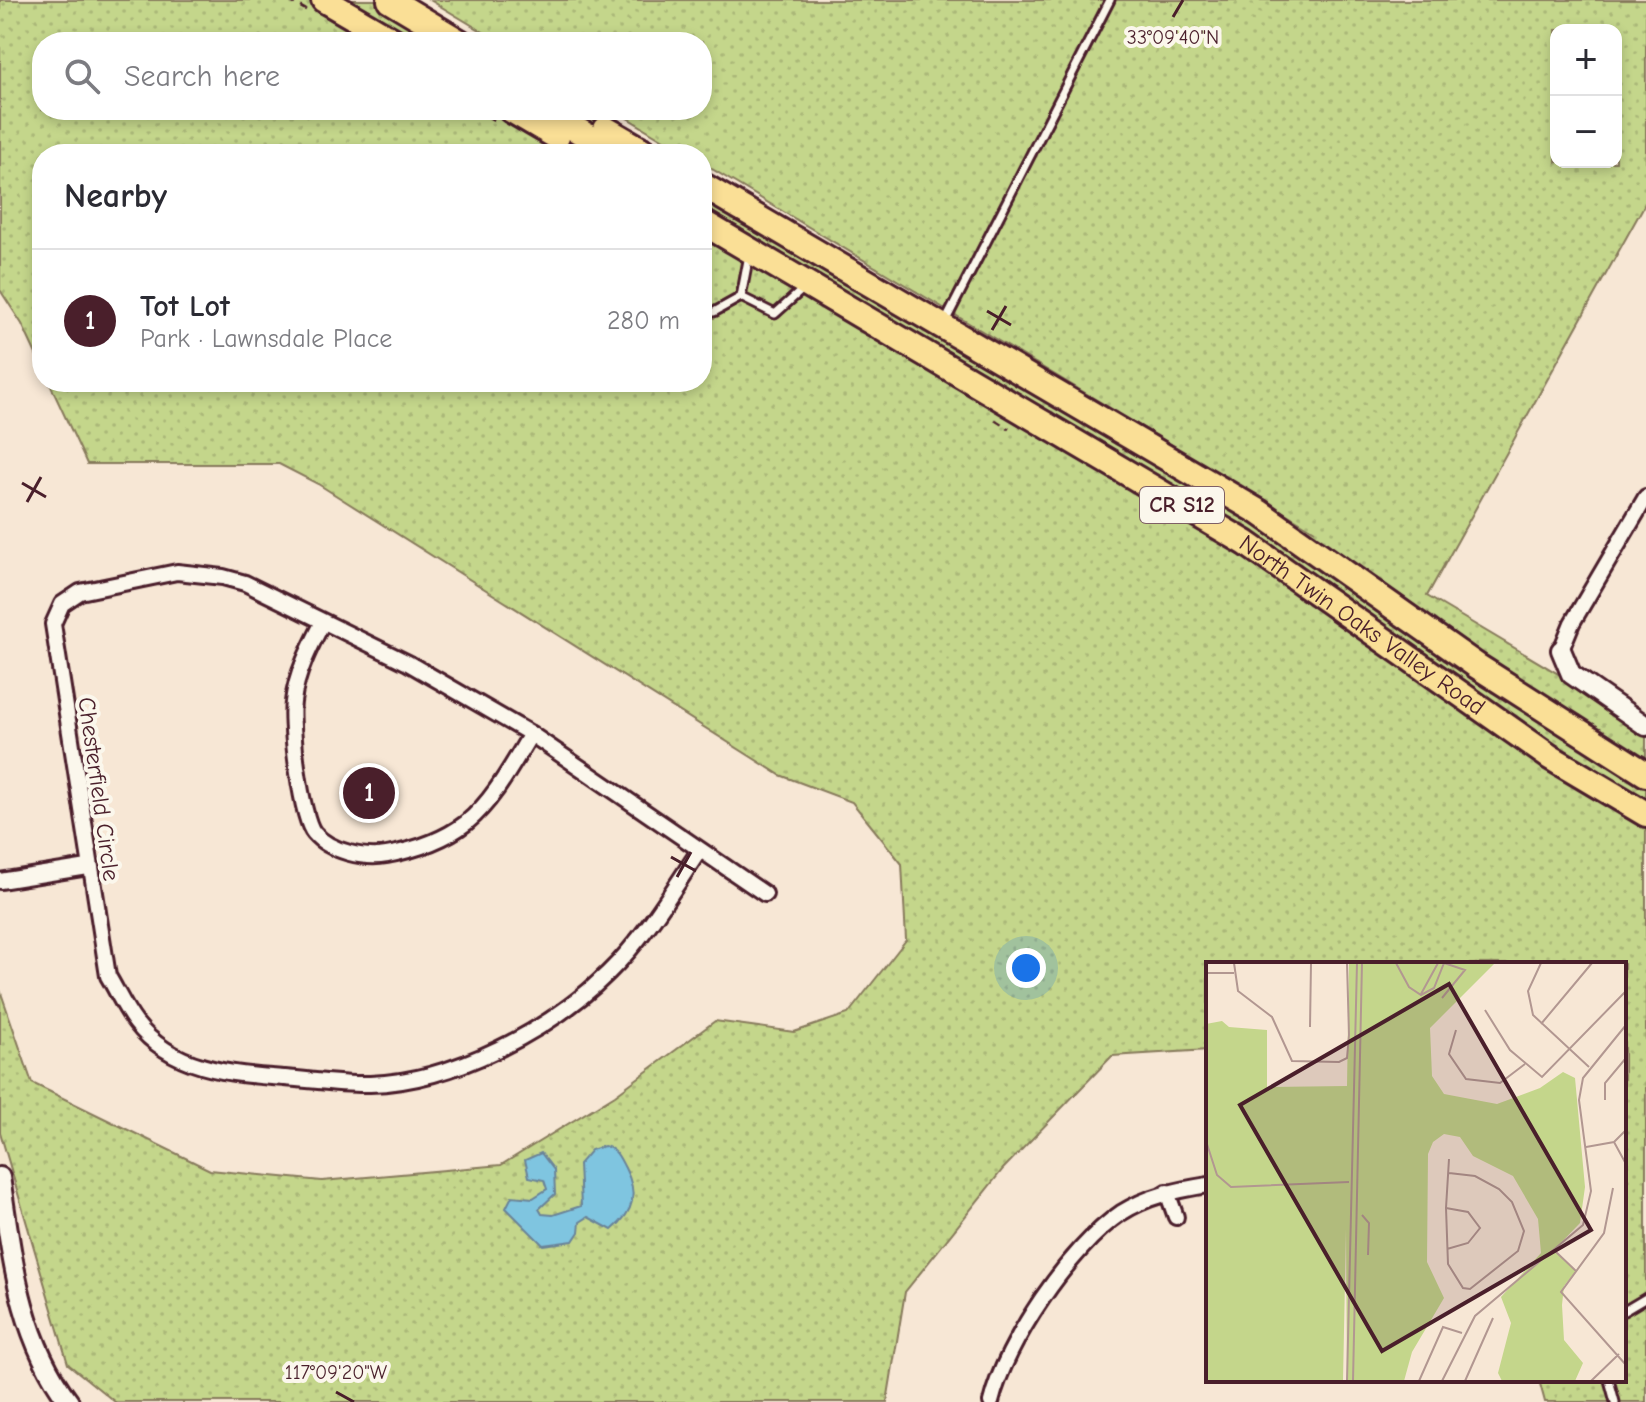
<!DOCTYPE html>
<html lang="en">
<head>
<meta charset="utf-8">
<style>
	body { margin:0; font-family:"Comic Neue",sans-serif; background:#f7f7f7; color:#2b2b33 }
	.controls { position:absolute; right:24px; top:24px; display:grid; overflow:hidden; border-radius:16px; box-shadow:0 4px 12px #0003 }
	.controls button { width:72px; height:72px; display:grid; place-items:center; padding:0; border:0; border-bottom:2px solid #e1e1e2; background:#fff; color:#2b2b33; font:40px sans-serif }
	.you { position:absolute; left:1026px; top:968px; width:28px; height:28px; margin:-20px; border:6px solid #fff; border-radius:50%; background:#1a73e8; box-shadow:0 0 0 12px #1a73e833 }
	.badge { display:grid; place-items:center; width:52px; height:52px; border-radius:50%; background:#4a1f2b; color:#fff; font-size:26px; font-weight:700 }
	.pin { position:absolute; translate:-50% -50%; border:4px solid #fff; box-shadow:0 2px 8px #0006 }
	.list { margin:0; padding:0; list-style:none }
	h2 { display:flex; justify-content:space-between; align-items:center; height:104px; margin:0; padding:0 32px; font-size:34px }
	h2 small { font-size:26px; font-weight:400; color:#7c7c81 }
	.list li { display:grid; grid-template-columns:52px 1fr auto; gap:24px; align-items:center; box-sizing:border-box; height:144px; padding:0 32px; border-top:2px solid #e1e1e2 }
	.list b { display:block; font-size:30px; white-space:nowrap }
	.list p { margin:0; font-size:26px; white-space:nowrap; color:#7c7c81 }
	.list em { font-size:26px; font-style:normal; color:#7c7c81 }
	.icon { flex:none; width:44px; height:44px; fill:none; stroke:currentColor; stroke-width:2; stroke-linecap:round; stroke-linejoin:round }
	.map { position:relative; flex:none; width:1646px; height:1402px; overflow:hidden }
	.search { position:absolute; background:#fff; box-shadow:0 4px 12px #0003; left:32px; top:32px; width:680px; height:88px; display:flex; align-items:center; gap:20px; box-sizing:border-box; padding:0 28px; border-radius:32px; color:#7c7c81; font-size:30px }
	.panel { position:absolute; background:#fff; box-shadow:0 4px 12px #0003; left:32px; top:144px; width:680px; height:248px; border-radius:32px }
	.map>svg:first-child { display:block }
</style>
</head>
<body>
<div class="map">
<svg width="1646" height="1402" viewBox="0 0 1646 1402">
	<defs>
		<pattern id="grass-dots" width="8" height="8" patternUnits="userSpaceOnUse" patternTransform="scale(2)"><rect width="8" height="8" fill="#c4d68b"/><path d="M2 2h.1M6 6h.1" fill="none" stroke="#aab778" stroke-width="1.8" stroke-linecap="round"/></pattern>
	</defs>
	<rect width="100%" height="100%" fill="#f7e7d5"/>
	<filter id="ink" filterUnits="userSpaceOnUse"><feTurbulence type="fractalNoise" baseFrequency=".0125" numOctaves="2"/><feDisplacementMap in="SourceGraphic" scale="16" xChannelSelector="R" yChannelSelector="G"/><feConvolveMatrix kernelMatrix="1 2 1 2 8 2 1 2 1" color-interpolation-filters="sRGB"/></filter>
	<g filter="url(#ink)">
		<g fill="url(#grass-dots)" stroke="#877a5b" stroke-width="2" fill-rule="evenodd">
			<polygon points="0,0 410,0 483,42 42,42 42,110 598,110 673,154 42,154 42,367 22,324 0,290"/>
			<path d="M430 0H1646V202L1427 596 1646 726V1402H1545L1539 1380H1624V964H1208V1050L1112 1056 1003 1169 905 1292 887 1402H115L68 1364 0 1132V990L32 1083 210 1170 322 1181 501 1165 615 1095 715 1021 794 1032 848 1014 906 940 902 864 852 802 780 775 318 484 279 464H87L49 382H702V171L1315 531 702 163V154H687L614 110H702V42H500ZM1556 30H1616V162H1556Z"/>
		</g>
		<path fill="#7fc5e0" stroke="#6a8398" stroke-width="2" d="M604 1146C617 1149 619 1157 625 1168 638 1193 635 1211 612 1230L588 1217 580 1222 579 1232 573 1241 543 1245 506 1208 512 1196 533 1198 547 1189 544 1180 529 1177 525 1160 541 1153 554 1170 555 1194 539 1209 542 1214 553 1215 581 1206 579 1164 591 1150Z"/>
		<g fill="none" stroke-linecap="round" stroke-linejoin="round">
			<defs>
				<g id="service">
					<polyline points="749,255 741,297 775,314 803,289"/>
					<polyline points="702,312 714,312 741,297"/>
					<polyline points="944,324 1110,0"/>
					<polyline points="1624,1311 1646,1298"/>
					<polyline points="1609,1380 1615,1402"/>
				</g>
				<g id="minor">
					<path d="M323 622C310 647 296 674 293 702 290 724 301 818 314 833 330 852 365 859 387 855 414 850 444 840 466 823 494 800 512 765 531 734"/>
					<polyline points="1561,650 1572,623 1646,497"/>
					<path d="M699 851C671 893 644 938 608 973 551 1030 452 1082 370 1084 342 1085 313 1080 285 1078 231 1074 172 1070 136 1023 125 1009 117 991 108 976L53 624 62 604 80 592 177 572 223 577 245 583 408 663 531 734 765 894"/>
					<polyline points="0,881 88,867"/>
					<polyline points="1167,1192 1176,1217"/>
					<path d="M991 1402C1005 1344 1070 1247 1121 1213 1148 1196 1177 1190 1208 1185"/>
				</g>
				<g id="tertiary">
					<polyline points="1561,650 1571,674 1646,726"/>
					<path d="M0 1177C12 1256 19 1336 69 1402"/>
				</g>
				<g id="primary">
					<polyline points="324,0 396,42"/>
					<polyline points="390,0 460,42"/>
					<polyline points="511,110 557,137"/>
					<polyline points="542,110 619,154"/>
					<polyline points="606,129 649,154"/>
					<polyline points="702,185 1259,512 1477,666 1646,774"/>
					<path id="s1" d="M702 222 1246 543 1550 757 1646 814"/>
				</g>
			</defs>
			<use href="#service" stroke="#4a1f2b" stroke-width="13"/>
			<use href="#minor" stroke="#4a1f2b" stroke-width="20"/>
			<use href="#tertiary" stroke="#4a1f2b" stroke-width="24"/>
			<use href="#primary" stroke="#4a1f2b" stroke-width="30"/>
			<g stroke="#4a1f2b" stroke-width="3" stroke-dasharray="8 6" stroke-linecap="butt">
				<polyline points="288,0 306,10"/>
				<polyline points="477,110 494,120"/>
				<polyline points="995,420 1009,429"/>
			</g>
			<use href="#service" stroke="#fbf7ec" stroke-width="7"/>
			<use href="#minor" stroke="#fbf7ec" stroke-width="14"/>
			<use href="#tertiary" stroke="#fbf7ec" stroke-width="18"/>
			<use href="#primary" stroke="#fadf96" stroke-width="24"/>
		</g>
	</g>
	<path fill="none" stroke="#4a1f2b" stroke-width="3" d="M1173 17 1183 0M987 311 1011 325M992 330 1006 306M22 483 46 497M27 502 41 477M671 857 696 871M677 877 691 852M336 1392 354 1402"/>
	<g text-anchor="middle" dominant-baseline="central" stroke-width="8" stroke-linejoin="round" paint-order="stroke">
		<rect fill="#fbf7ec" stroke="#7f6065" stroke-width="2" x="1140" y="487" width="84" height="36" rx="6"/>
		<g font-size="22" font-weight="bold" fill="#4a1f2b">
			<text x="1182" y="505">CR S12</text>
		</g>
		<g font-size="24" fill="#4a1f2b" stroke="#fbf7ec">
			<text stroke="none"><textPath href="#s1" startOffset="774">North Twin Oaks Valley Road</textPath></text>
			<text transform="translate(99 789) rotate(82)">Chesterfield Circle</text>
		</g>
	</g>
	<g transform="translate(1206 962)">
		<rect width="420" height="420" fill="#f7e7d5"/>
		<path d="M143 1H289L224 66 226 114 238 132 291 142 334 126 357 110 369 116 379 225 374 261 345 291 349 289 370 309 358 324 356 343 358 378 377 401 369 419H296L292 411 305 361 295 335 335 291 332 257 307 214 267 194 254 175 238 172 227 180 222 192 221 300 238 336 206 390 198 419H141L140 267 137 419H0V62L16 59 23 65 61 68V125L141 124Z" fill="#c4d68b"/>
		<path fill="none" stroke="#b29791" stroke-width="2" d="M28 1 32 29 66 55 86 99 133 100 141 96 143 73 141 1M190 1 203 25 215 33 228 26 238 1M335 1 322 29 327 53 383 105M0 11H28M215 32 232 1H238M236 36 259 8 238 1M279 48 304 88 336 115 420 29M335 62 386 1M104 65 105 1M250 68 243 92 260 117 294 121 319 102M399 138V121L420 96M0 179 11 213 25 225 143 220M408 180 420 202M380 185 408 180 420 168M243 211 269 214 293 227 306 240 318 269 312 289 264 327 257 326 242 302 240 246 243 197M407 226 398 271 355 330 420 403M240 246 262 250 274 266 262 281 241 287M156 253 163 261 162 293M349 289 370 309M141 419 151 1M147 419 156 1M213 419 237 365 256 371M236 419 269 354 377 263 385 229 373 138 377 116 420 63M259 419 287 356M385 419 413 392"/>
		<path fill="#4a1f2b" fill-opacity="0.15" stroke="#4a1f2b" stroke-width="4" d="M243 22 385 268 176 389 34 143Z"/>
		<rect width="420" height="420" fill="none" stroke="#4a1f2b" stroke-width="4"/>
	</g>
	<g font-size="20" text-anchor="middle" fill="#4a1f2b" stroke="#fbf7ec" stroke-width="8" stroke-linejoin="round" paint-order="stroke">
		<text x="1173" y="44">33°09'40"N</text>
		<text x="336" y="1379">117°09'20"W</text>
	</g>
</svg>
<div class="controls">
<button>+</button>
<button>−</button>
</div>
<div class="you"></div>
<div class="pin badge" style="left:369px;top:793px">1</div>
<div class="search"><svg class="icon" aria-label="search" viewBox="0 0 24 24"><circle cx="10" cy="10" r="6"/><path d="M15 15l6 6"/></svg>Search here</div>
<section class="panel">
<h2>Nearby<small></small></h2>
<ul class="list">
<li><span class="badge">1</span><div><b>Tot Lot</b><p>Park · Lawnsdale Place</p></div><em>280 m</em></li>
</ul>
</section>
</div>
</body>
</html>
